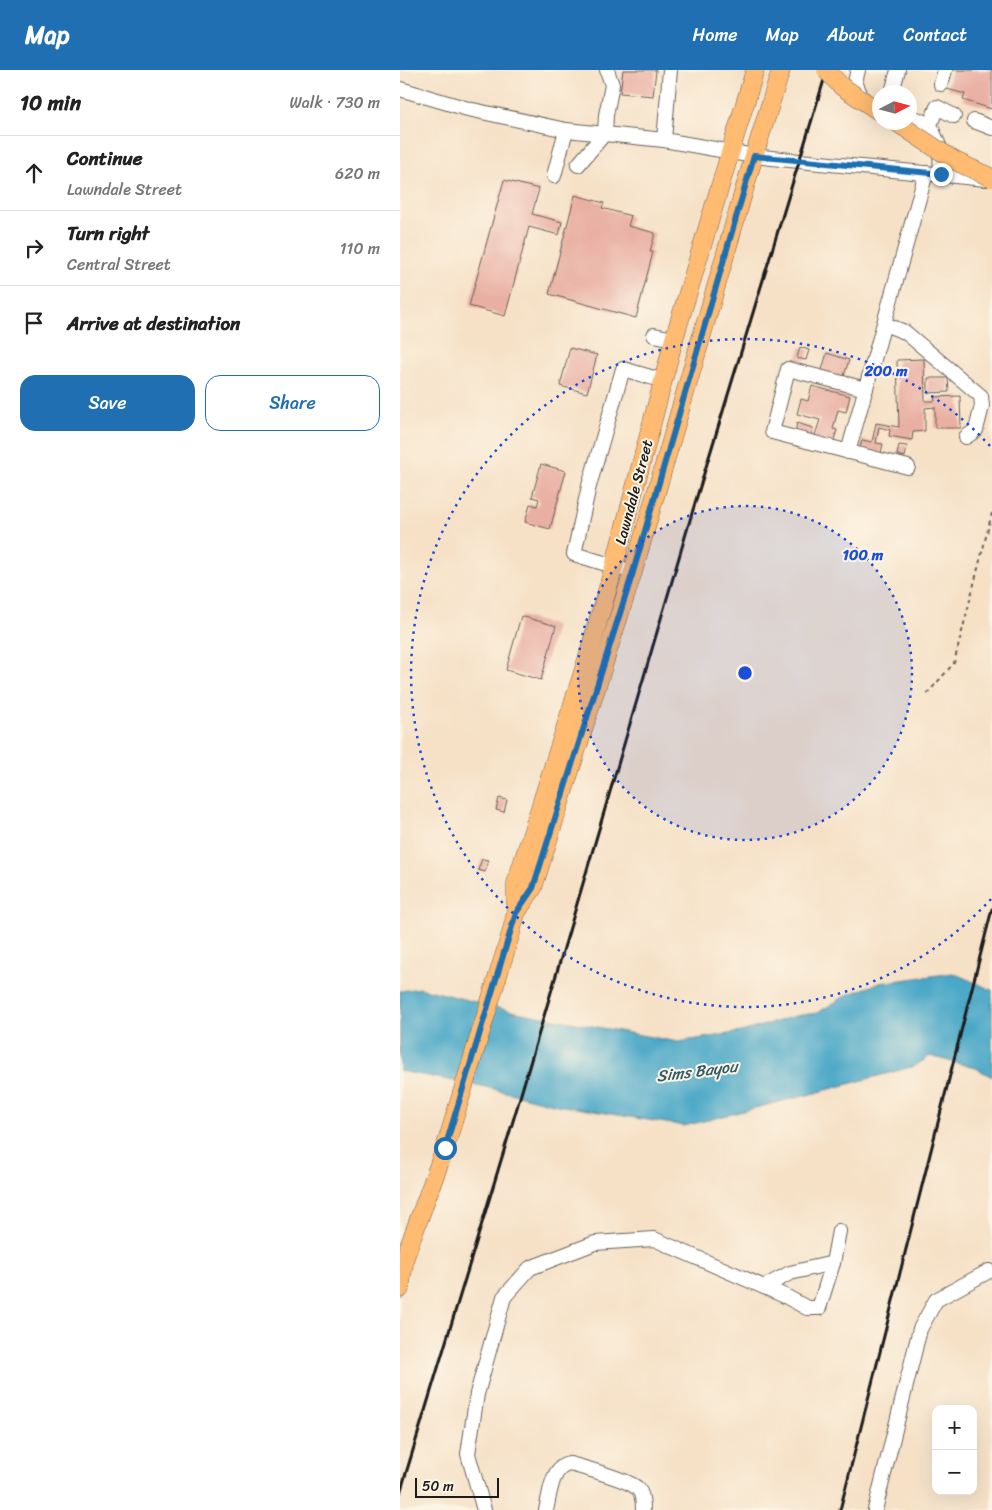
<!DOCTYPE html>
<html lang="en">
<head>
<meta charset="utf-8">
<style>
	body { margin:0; font-family:Sriracha,sans-serif; background:#f2f2f2; color:#222 }
	.controls { position:absolute; right:15px; bottom:15px; display:grid; overflow:hidden; border-radius:10px; box-shadow:0 5px 20px #0002 }
	.controls button { width:45px; height:45px; display:grid; place-items:center; padding:0; border:0; border-bottom:1px solid #e0e0e0; background:#fff; color:#222; font:25px sans-serif }
	.compass { position:absolute; left:472px; top:15px; width:45px; height:45px; border-radius:50%; background:#fff; box-shadow:0 5px 20px #0002; rotate:84deg }
	.scale { position:absolute; left:15px; bottom:12px; width:84px; box-sizing:border-box; padding-left:5px; border:2px solid #1c1c1c; border-top:0; font-size:14px; line-height:18px; white-space:nowrap; color:#1c1c1c; -webkit-text-stroke:4px #fcf5e5; paint-order:stroke }
	.stop { position:absolute; width:15px; height:15px; margin:-11px; border:4px solid #1f6fb2; border-radius:50%; background:#fff }
	.stop.end { background:#1f6fb2; border-color:#fff; box-shadow:0 1px 5px #0008 }
	.list { margin:0; padding:0; list-style:none }
	h2 { display:flex; justify-content:space-between; align-items:center; height:65px; margin:0; padding:0 20px; font-size:21px }
	h2 small { font-size:16px; font-weight:400; color:#767676 }
	.list li { display:grid; grid-template-columns:32px 1fr auto; gap:15px; align-items:center; box-sizing:border-box; height:75px; padding:0 20px; border-top:1px solid #e0e0e0 }
	.list b { display:block; font-size:19px; white-space:nowrap }
	.list p { margin:0; font-size:16px; white-space:nowrap; color:#767676 }
	.list em { font-size:16px; font-style:normal; color:#767676 }
	.actions { display:flex; gap:10px; padding:15px 20px }
	.actions a { flex:1; padding:11px 0; border:1px solid #1f6fb2; border-radius:15px; text-align:center; font-size:18px; color:#1f6fb2 }
	.actions .main { background:#1f6fb2; color:#fff }
	.icon { flex:none; width:28px; height:28px; fill:none; stroke:currentColor; stroke-width:2; stroke-linecap:round; stroke-linejoin:round }
	.map { position:relative; flex:none; width:592px; height:1440px; overflow:hidden }
	header { display:flex; align-items:center; gap:30px; box-sizing:border-box; height:70px; padding:0 25px; background:#1f6fb2; color:#fff }
	header strong { font-size:24px }
	nav { display:flex; gap:28px; margin-inline-start:auto; font-size:18px }
	main { display:flex }
	aside { flex:1; background:#fff }
	.map>svg:first-child { display:block }
</style>
</head>
<body>
<header>
<strong>Map</strong>
<nav><a>Home</a><a>Map</a><a>About</a><a>Contact</a></nav>
</header>
<main>
<aside>
<h2>10 min<small>Walk · 730 m</small></h2>
<ul class="list">
<li><svg class="icon" aria-label="ahead" viewBox="0 0 24 24"><path d="M12 20V5M6 11l6-6 6 6"/></svg><div><b>Continue</b><p>Lawndale Street</p></div><em>620 m</em></li>
<li><svg class="icon" aria-label="right" viewBox="0 0 24 24"><path d="M7 20v-9h11M14 6l5 5-5 5"/></svg><div><b>Turn right</b><p>Central Street</p></div><em>110 m</em></li>
<li><svg class="icon" aria-label="arrive" viewBox="0 0 24 24"><path d="M6 21V4h12l-3 4 3 4H6"/></svg><div><b>Arrive at destination</b></div></li>
</ul>
<div class="actions"><a class="main">Save</a><a>Share</a></div>
</aside>
<div class="map">
<svg width="592" height="1440" viewBox="0 0 592 1440">
	<rect width="100%" height="100%" fill="#fcf5e5"/>
	<filter id="ink" filterUnits="userSpaceOnUse"><feTurbulence type="fractalNoise" baseFrequency=".02" numOctaves="2"/><feDisplacementMap in="SourceGraphic" scale="10" xChannelSelector="R" yChannelSelector="G"/><feConvolveMatrix kernelMatrix="1 2 1 2 8 2 1 2 1" color-interpolation-filters="sRGB"/></filter>
	<filter id="wash" filterUnits="userSpaceOnUse"><feTurbulence type="fractalNoise" baseFrequency=".0096" numOctaves="4" result="noise"/><feDisplacementMap in="SourceGraphic" scale="20" xChannelSelector="R" yChannelSelector="G"/><feGaussianBlur stdDeviation="1.12" result="paint"/><feColorMatrix in="noise" values="0 0 0 0 0 0 0 0 0 0 0 0 0 0 0 0 0 1.4 0 .05"/><feComposite in="paint" operator="in"/></filter>
	<g filter="url(#wash)">
		<rect width="100%" height="100%" fill="#f6e1c7"/>
		<polygon fill="#48a7c7" stroke="#326272" points="553,903 592,920 592,1007 576,998 530,986 515,996 419,1022 284,1056 157,1035 86,1017 0,1001 0,921 20,918 111,941 278,972 341,962 395,946 417,943 447,925 479,913"/>
		<g id="blocks">
			<g fill="#e9afa3">
				<polygon points="223,0 256,0 253,26 220,23"/>
				<polygon points="552,0 592,0 592,39 563,30 565,24 547,19"/>
				<polygon points="104,110 139,119 132,144 162,152 159,165 129,157 105,246 69,236"/>
				<polygon points="175,125 204,133 202,138 231,146 228,156 255,163 250,182 253,182 236,248 149,224"/>
				<polygon points="400,277 409,280 406,290 397,288"/>
				<polygon points="170,278 197,285 187,323 160,316"/>
				<polygon points="427,283 449,290 443,309 421,303"/>
				<polygon points="524,289 525,331 535,331 534,327 560,326 561,358 535,358 535,337 525,338 525,361 513,362 512,370 489,366 490,360 479,357 476,373 483,374 481,383 460,378 462,370 472,372 476,353 499,357 497,290"/>
				<polygon points="528,308 548,308 549,322 528,323"/>
				<polygon points="412,316 450,326 446,342 438,340 433,359 437,360 433,373 414,368 420,350 397,344 401,329 408,331"/>
				<polygon points="397,353 413,358 411,367 395,362"/>
				<polygon points="499,375 507,376 505,387 497,385"/>
				<polygon points="141,394 166,401 150,459 125,452 130,434 137,436 139,429 132,427"/>
				<polygon points="121,546 156,556 141,610 106,600"/>
				<polygon points="99,728 107,730 104,742 96,740"/>
				<polygon points="82,789 88,790 85,802 78,800"/>
			</g>
		</g>
	</g>
	<g filter="url(#ink)">
		<use href="#blocks" fill-opacity="0" stroke="#686158" stroke-width="1"/>
		<g fill="none" stroke-linecap="round" stroke-linejoin="round">
			<defs>
				<g id="minor">
					<polyline points="458,0 455,12 463,30 465,31"/>
					<polyline points="541,14 545,0"/>
					<polyline points="0,19 68,39 166,60 264,70 354,86 399,91 586,109"/>
					<polyline points="492,22 498,0"/>
					<polyline points="510,46 530,55 540,78 541,105"/>
					<polyline points="574,51 592,58"/>
					<polyline points="530,55 537,37 554,46"/>
					<polyline points="264,70 270,0"/>
					<polyline points="178,95 205,63 206,45 212,15 207,0"/>
					<polyline points="154,106 166,60"/>
					<polyline points="484,254 505,262 581,326 582,336 576,360 566,367"/>
					<polyline points="254,265 274,269"/>
					<polyline points="466,319 388,299 372,362 508,397"/>
					<polyline points="448,382 526,103"/>
					<polyline points="233,502 174,484 189,416 223,299 264,311"/>
					<polyline points="364,1217 390,1203 433,1193"/>
					<polyline points="84,1440 68,1384 77,1324 104,1227 130,1198 195,1173 254,1169 387,1227 407,1238 419,1238 433,1193 439,1161"/>
					<path d="M146 1440C150 1425 151 1396 170 1394 184 1398 227 1409 237 1418 242 1422 243 1433 243 1440"/>
					<polyline points="475,1440 520,1259 536,1230 589,1201"/>
				</g>
				<g id="major">
					<polyline points="116,843 133,818 233,502 354,86 381,0"/>
					<polyline points="0,1219 5,1187 45,1078 111,863 116,843 116,813 189,583 214,497 274,269 355,0"/>
				</g>
			</defs>
			<use href="#minor" stroke="#686158" stroke-width="16"/>
			<use href="#major" stroke="#686158" stroke-width="19"/>
			<polyline stroke="#686158" stroke-width="2" stroke-dasharray="4 4" stroke-linecap="butt" points="527,624 554,593 592,443"/>
			<use href="#minor" stroke="#fff" stroke-width="14"/>
			<use href="#major" stroke="#ffbb71" stroke-width="18"/>
			<g stroke="#1c1c1c" stroke-width="3">
				<polyline points="0,1423 116,1041 295,433 427,0"/>
				<polyline points="440,1440 592,839"/>
			</g>
			<defs>
				<g id="major-bridge">
					<polyline points="426,0 441,16 480,42"/>
					<polyline points="496,52 555,91 592,108"/>
				</g>
			</defs>
			<use href="#major-bridge" stroke="#686158" stroke-width="19" stroke-linecap="butt"/>
			<use href="#major-bridge" stroke="#ffbb71" stroke-width="18"/>
		</g>
	</g>
	<g fill="none" stroke-linecap="round" stroke-linejoin="round" filter="url(#ink)">
		<polyline stroke="#1f6fb2" stroke-width="6" points="45,1078 116,843 133,818 233,502 354,86 541,104"/>
	</g>
	<circle cx="345" cy="603" r="167" fill="#1d4ed8" fill-opacity=".12"/>
	<g fill="none" stroke="#1d4ed8" stroke-width="2.5" stroke-dasharray="2.5 5">
		<circle cx="345" cy="603" r="167"/>
		<path d="M591 829A334 334 0 1 1 591 377"/>
	</g>
	<g text-anchor="middle" dominant-baseline="central" stroke-width="4" stroke-linejoin="round" paint-order="stroke">
		<g font-size="15" fill="#1c1c1c" stroke="#fcf5e5">
			<text transform="translate(234 422) rotate(-75)">Lawndale Street</text>
		</g>
		<g font-size="16" font-style="italic" fill="#305b69" stroke="#fcf5e5">
			<text transform="translate(297 1001) rotate(-7)">Sims Bayou</text>
		</g>
	</g>
	<circle cx="345" cy="603" r="8" fill="#1d4ed8" stroke="#fcf5e5" stroke-width="2.5"/>
	<g font-size="15" text-anchor="middle" font-weight="bold" fill="#1d4ed8" stroke="#fcf5e5" stroke-width="4" stroke-linejoin="round" paint-order="stroke">
		<text x="486" y="306">200 m</text>
		<text x="463" y="490">100 m</text>
	</g>
</svg>
<div class="controls">
<button>+</button>
<button>−</button>
</div>
<svg class="compass" viewBox="-18 -18 36 36"><path d="M0-13l5 13h-10z" fill="#e53935"/><path d="M0 13l5-13h-10z" fill="#767676"/></svg>
<div class="scale">50 m</div>
<div class="stop" style="left:45px;top:1078px"></div>
<div class="stop end" style="left:541px;top:104px"></div>
</div>
</main>
</body>
</html>
